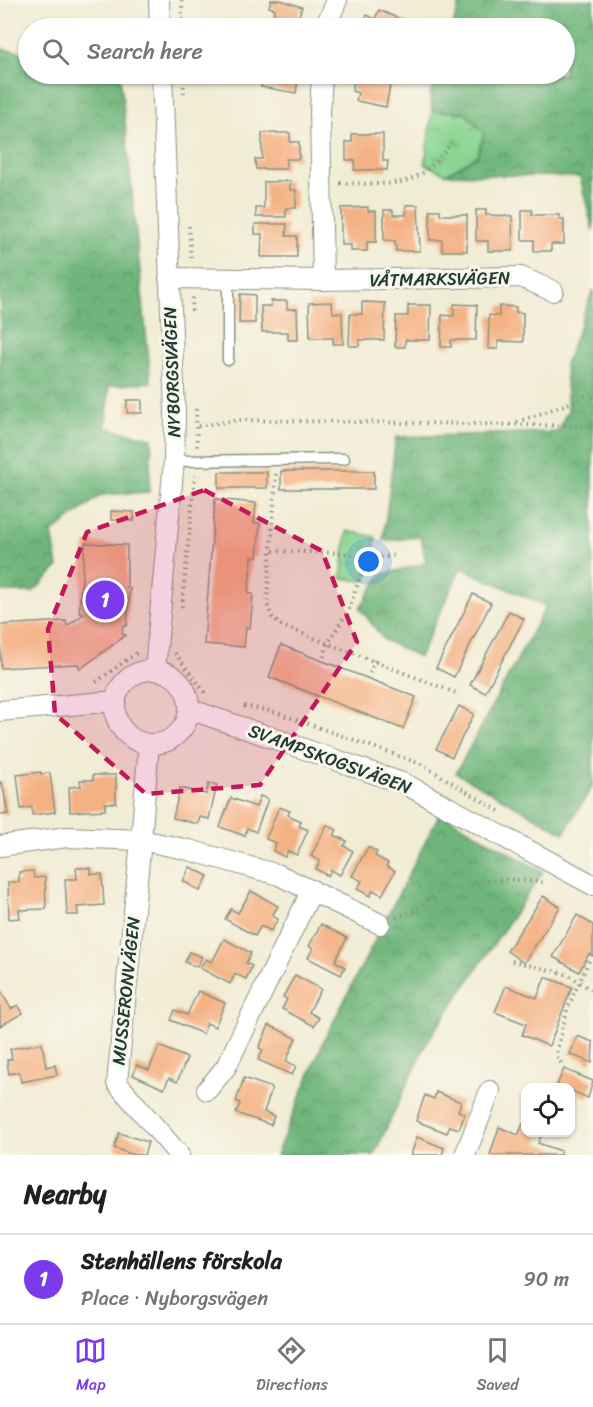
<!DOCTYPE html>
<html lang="en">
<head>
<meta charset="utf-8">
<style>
	body { margin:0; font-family:Sriracha,sans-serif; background:#f2f2f2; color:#202124 }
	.controls { position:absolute; right:18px; bottom:18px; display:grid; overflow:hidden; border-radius:12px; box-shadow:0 2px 4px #0004 }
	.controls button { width:54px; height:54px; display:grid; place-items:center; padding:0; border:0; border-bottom:2px solid #e0e0e0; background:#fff; color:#202124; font:30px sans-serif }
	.you { position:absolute; left:369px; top:562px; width:21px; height:21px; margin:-15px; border:4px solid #fff; border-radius:50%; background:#1a73e8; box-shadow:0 0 0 9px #1a73e833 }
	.badge { display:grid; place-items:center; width:39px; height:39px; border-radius:50%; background:#7c3aed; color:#fff; font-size:20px; font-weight:700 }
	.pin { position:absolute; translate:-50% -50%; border:3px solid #fff; box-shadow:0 2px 6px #0006 }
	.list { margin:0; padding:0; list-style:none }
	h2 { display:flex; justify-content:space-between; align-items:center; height:78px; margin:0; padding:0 24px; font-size:26px }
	h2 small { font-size:20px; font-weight:400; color:#757577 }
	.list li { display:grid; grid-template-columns:39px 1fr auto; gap:18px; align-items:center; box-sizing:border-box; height:90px; padding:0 24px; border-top:2px solid #e0e0e0 }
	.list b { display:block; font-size:22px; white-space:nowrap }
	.list p { margin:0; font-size:20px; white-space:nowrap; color:#757577 }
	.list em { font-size:20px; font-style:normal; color:#757577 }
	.icon { flex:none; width:33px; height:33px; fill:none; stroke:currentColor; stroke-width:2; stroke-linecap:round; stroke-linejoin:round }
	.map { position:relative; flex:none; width:593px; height:1155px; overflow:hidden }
	.search { position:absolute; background:#fff; box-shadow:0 2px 4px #0004; left:18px; right:18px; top:18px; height:66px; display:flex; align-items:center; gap:15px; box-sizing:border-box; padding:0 21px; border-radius:33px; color:#757577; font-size:22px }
	.sheet { height:168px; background:#fff }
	nav { display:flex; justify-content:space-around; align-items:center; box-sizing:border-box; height:84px; border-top:2px solid #e0e0e0; background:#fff; font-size:16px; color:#757577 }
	nav a { display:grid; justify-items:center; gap:3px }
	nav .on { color:#7c3aed }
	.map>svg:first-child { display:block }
</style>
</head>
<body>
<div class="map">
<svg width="593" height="1155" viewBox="0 0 593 1155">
	<defs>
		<pattern id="grass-tufts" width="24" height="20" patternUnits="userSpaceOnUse" patternTransform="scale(1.5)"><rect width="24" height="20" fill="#8ad592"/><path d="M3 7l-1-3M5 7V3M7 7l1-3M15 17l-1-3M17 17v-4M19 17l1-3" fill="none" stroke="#70ae78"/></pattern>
		<pattern id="forest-crowns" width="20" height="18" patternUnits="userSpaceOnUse" patternTransform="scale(1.5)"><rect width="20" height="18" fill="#6fb67c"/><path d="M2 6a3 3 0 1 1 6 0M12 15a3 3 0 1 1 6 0" fill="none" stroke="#5b9566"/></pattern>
	</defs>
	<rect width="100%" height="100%" fill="#fbf7ec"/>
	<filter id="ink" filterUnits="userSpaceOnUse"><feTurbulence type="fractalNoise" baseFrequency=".0167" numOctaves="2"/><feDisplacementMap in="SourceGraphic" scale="12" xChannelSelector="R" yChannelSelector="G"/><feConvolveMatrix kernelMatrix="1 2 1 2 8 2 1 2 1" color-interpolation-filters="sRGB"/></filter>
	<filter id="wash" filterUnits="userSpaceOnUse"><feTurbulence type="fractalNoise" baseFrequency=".008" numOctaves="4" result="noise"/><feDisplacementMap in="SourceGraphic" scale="24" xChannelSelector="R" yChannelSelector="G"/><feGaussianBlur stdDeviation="1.35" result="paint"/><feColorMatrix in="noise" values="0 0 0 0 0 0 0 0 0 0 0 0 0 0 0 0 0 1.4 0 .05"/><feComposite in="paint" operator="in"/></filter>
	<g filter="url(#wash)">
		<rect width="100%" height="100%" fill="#f1ecd4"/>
		<g fill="url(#grass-tufts)" stroke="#548963" stroke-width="1.5">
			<polygon points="432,111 464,112 484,132 477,156 446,174 425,164"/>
			<polygon points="347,531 376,537 370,575 363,581 341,578"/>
		</g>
		<g fill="url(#forest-crowns)" stroke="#477a58" stroke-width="1.5">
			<polygon points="461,0 593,0 593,231 580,177 446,174 477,156 484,133 464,112 432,111 430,95 437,74 564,74 564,28 452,28"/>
			<polygon points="0,49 28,53 28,74 120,74 151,382 109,386 106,428 152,438 149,492 101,495 52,533 58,567 33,592 6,592 0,589"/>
			<polygon points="593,290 593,785 564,833 456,773 546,606 461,568 419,657 384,640 360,608 381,575 426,563 421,537 383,541 396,437 557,432 568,410 565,364"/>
			<polygon points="440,813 543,872 427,1042 374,1155 276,1155 324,1040"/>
		</g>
		<g id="blocks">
			<g fill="#f4b182">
				<polygon points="271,0 280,0 302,7 298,18 309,22 307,28 269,28 275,9 269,7"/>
				<polygon points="379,10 409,23 406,28 361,28 367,15 375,19"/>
				<polygon points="263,74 299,74 296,93 261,87"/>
				<polygon points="355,74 398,74 396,82 391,81 386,107 356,101 358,93 352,91"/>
				<polygon points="262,133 290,133 290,142 299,142 299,159 286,159 286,169 256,169 255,159 262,159"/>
				<polygon points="352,134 383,134 383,161 388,161 387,170 354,170 355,160 346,160 346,142 352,142"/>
				<polygon points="290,181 290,190 296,190 296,208 286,208 286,217 256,217 256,208 264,208 264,182"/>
				<polygon points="406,205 418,205 420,251 396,251 395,241 384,240 384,210 393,210 393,215 406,215"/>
				<polygon points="368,207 368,211 376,211 376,242 367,242 367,251 351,251 351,245 341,245 341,208"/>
				<polygon points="430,210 440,210 440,215 467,215 467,251 442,251 442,240 430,240"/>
				<polygon points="476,210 486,210 486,215 512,216 513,251 488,251 488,241 476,241"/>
				<polygon points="522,210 532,210 532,215 559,215 559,219 564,219 564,244 551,244 551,251 534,251 534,240 522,240"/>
				<polygon points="255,224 287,224 286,236 297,236 297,257 261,257 262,234 255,234"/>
				<polygon points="240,294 255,295 255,323 239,323"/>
				<polygon points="271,301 287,301 287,309 297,309 298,340 288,340 288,332 262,332 261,306 271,306"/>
				<polygon points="332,302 333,313 342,313 343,344 333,344 333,338 310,338 309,303"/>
				<polygon points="362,302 385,303 384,340 359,340 359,346 349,346 350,314 362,314"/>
				<polygon points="454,304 477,305 476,340 451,340 451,347 441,347 442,315 454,316"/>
				<polygon points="408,305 431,305 430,340 405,340 405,347 395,347 396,316 408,316"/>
				<polygon points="499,306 516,307 516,312 523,313 523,342 498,341 498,349 488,349 489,315 499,316"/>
				<rect x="127" y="400" width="15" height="13"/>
				<rect x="281" y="471" width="93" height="18"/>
				<rect x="219" y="472" width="48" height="16"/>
				<polygon points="215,499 256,503 254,523 260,523 257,557 252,557 248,594 253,594 250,628 246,627 244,647 204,644"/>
				<polygon points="111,511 134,512 134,521 111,520"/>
				<polygon points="85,543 127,545 127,588 130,588 127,626 123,626 122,634 126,635 80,669 78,664 1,668 0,625 66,621 67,626 84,614 79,612"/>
				<polygon points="473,594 491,603 454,677 436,668"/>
				<polygon points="509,611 524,619 485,693 470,685"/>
				<polygon points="281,645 416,697 403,729 269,677"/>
				<polygon points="459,706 474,714 452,757 436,749"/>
				<polygon points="41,772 41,774 50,773 55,812 32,815 32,807 21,809 17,775"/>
				<polygon points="93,775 116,775 116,803 105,803 105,810 70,812 69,787 81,786 80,780 93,780"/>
				<polygon points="0,782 2,782 8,814 0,815"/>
				<polygon points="209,783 217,785 209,819 200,817 198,824 173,818 180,788 206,794"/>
				<polygon points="260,796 268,799 256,832 247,828 245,836 220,827 231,798 256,807"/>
				<polygon points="279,807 290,811 288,815 301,821 299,826 308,830 297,855 288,851 285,857 273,851 276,843 266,839"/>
				<polygon points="327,825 337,830 334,835 347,841 344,846 353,851 340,875 331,870 328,876 316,869 320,861 311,856"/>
				<polygon points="368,847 377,852 375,856 388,863 386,866 395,871 382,895 373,890 370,896 357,889 362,881 352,876"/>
				<polygon points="190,867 208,876 200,891 183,881"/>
				<polygon points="76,868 91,868 91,874 102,874 104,905 77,907 78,915 67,915 65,879 77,879"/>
				<polygon points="33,871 34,878 45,877 46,909 19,910 20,918 9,919 8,882 19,882 19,872"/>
				<polygon points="251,891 278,906 272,916 278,919 271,931 261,926 255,936 225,919 231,909 238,913"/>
				<polygon points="543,896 560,907 524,963 507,951"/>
				<polygon points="577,915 593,925 593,956 589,954 579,972 553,957"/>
				<polygon points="321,924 347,938 335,961 345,967 341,975 308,958 313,948 309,946"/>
				<polygon points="224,939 251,953 246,963 252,966 246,979 235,974 230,984 200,968 205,959 212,962"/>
				<polygon points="189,952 202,957 197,967 185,962"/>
				<polygon points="295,975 321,989 309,1012 319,1018 314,1026 282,1009 287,999 283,997"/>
				<polygon points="545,977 572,987 549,1046 522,1035 526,1024 495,1012 506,986 537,998"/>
				<polygon points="0,989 11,1009 18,1005 23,1013 0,1026"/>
				<polygon points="198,991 225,1003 215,1027 207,1023 203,1034 171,1020 175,1010 187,1015"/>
				<polygon points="269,1025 296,1038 286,1061 296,1066 292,1075 258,1060 263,1050 259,1048"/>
				<polygon points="577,1036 593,1042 592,1063 570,1054"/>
				<polygon points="42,1043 46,1067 55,1065 57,1075 21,1082 19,1072 9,1074 7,1060 12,1059 10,1049"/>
				<polygon points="159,1046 187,1058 177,1082 169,1078 164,1089 133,1075 137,1065 149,1070"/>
				<polygon points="564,1069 593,1081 588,1098 570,1090 570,1088 557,1085"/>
				<polygon points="244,1078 272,1088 264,1112 274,1116 271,1125 236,1113 240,1103 236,1101"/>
				<polygon points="436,1092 461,1102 458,1111 465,1114 459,1129 450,1126 447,1133 416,1121 425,1095 434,1099"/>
				<polygon points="523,1124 526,1125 526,1132 543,1132 538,1143 561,1151 560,1155 490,1155 499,1127 518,1135"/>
				<polygon points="119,1133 148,1142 144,1155 134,1155 114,1148"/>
				<polygon points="417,1137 444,1148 442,1155 411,1155"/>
			</g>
		</g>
	</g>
	<g filter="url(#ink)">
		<use href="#blocks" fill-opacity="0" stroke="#889484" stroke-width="1.5"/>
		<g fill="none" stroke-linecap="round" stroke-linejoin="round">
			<defs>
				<g id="service">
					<polyline points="228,360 228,279"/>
					<polyline points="174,461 344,459"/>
				</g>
				<g id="minor">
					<polyline points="159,0 160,28"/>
					<polyline points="325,28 337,0"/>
					<polyline points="322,74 320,112 323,280"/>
					<polyline points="169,278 323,280 521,277 553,291"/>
					<polyline points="155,670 174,461 175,414 162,74"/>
					<circle cx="152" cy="707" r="37"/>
					<polyline points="189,709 405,784 593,885"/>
					<polyline points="0,711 116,701"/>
					<polyline points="0,846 67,837 141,840 149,744"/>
					<polyline points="207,1090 226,1067 312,890"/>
					<polyline points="179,1155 117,1083 141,840 189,850 279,875 380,924"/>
					<polyline points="465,1155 490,1091"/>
				</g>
			</defs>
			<use href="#service" stroke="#889484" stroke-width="13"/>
			<use href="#minor" stroke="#889484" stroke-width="22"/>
			<g stroke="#889484" stroke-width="4" stroke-dasharray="1.5 4.5" stroke-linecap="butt">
				<polyline points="182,0 182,28"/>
				<polyline points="183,74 184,93"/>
				<path d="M340 183C394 184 419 191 451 142"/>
				<polyline points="189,226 191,261"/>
				<polyline points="192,311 193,295"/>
				<polyline points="196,409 197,449"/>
				<polyline points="517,422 578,400 593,391"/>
				<polyline points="198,426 239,420 593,426"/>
				<polyline points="276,474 267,604 272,617 280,625 456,693"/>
				<polyline points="273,551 343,553 374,559 396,555"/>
				<polyline points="182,607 195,475"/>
				<polyline points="175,653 206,694"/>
				<polyline points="324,657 328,643 349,609 367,558"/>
				<polyline points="370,673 375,660"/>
				<polyline points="96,682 138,652"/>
				<polyline points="244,706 275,712 421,764 499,811"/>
				<polyline points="396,917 417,910 436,893 450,888 467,890 482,882 505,879 546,882"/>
				<polyline points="512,961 569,975 593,991"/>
				<polyline points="561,1063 556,1054 568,1007 590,959"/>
			</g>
			<use href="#service" stroke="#fff" stroke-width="10"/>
			<use href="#minor" stroke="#fff" stroke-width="20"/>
		</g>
	</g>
	<path fill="#c2185b" fill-opacity="0.2" stroke="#c2185b" stroke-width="4.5" stroke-dasharray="12 8" stroke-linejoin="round" d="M204 490 322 551 357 642 260 785 146 794 55 714 48 629 87 532Z"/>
	<g text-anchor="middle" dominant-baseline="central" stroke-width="6" stroke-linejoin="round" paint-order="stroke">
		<g font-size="18" fill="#1f3d34" stroke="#fbf7ec">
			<text transform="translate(440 279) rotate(-1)">VÅTMARKSVÄGEN</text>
			<text transform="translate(172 372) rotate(-92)">NYBORGSVÄGEN</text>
			<text transform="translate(330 759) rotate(20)">SVAMPSKOGSVÄGEN</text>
			<text transform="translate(126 991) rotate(-84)">MUSSERONVÄGEN</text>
		</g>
	</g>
</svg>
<div class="controls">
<button><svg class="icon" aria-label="locate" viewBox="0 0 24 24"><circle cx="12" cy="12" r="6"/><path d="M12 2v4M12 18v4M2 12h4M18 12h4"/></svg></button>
</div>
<div class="you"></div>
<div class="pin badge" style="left:105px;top:600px">1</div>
<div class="search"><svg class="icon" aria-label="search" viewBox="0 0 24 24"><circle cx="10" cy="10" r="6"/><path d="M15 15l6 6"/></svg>Search here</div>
</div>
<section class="sheet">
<h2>Nearby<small></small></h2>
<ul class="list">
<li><span class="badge">1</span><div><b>Stenhällens förskola</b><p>Place · Nyborgsvägen</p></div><em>90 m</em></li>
</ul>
</section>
<nav>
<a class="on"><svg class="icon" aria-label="map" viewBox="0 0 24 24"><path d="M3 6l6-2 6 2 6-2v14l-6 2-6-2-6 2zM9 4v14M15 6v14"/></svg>Map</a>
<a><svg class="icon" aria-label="directions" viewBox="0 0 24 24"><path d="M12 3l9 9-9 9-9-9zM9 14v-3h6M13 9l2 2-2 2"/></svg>Directions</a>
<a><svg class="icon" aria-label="saved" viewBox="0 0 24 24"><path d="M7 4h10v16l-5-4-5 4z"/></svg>Saved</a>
</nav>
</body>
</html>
